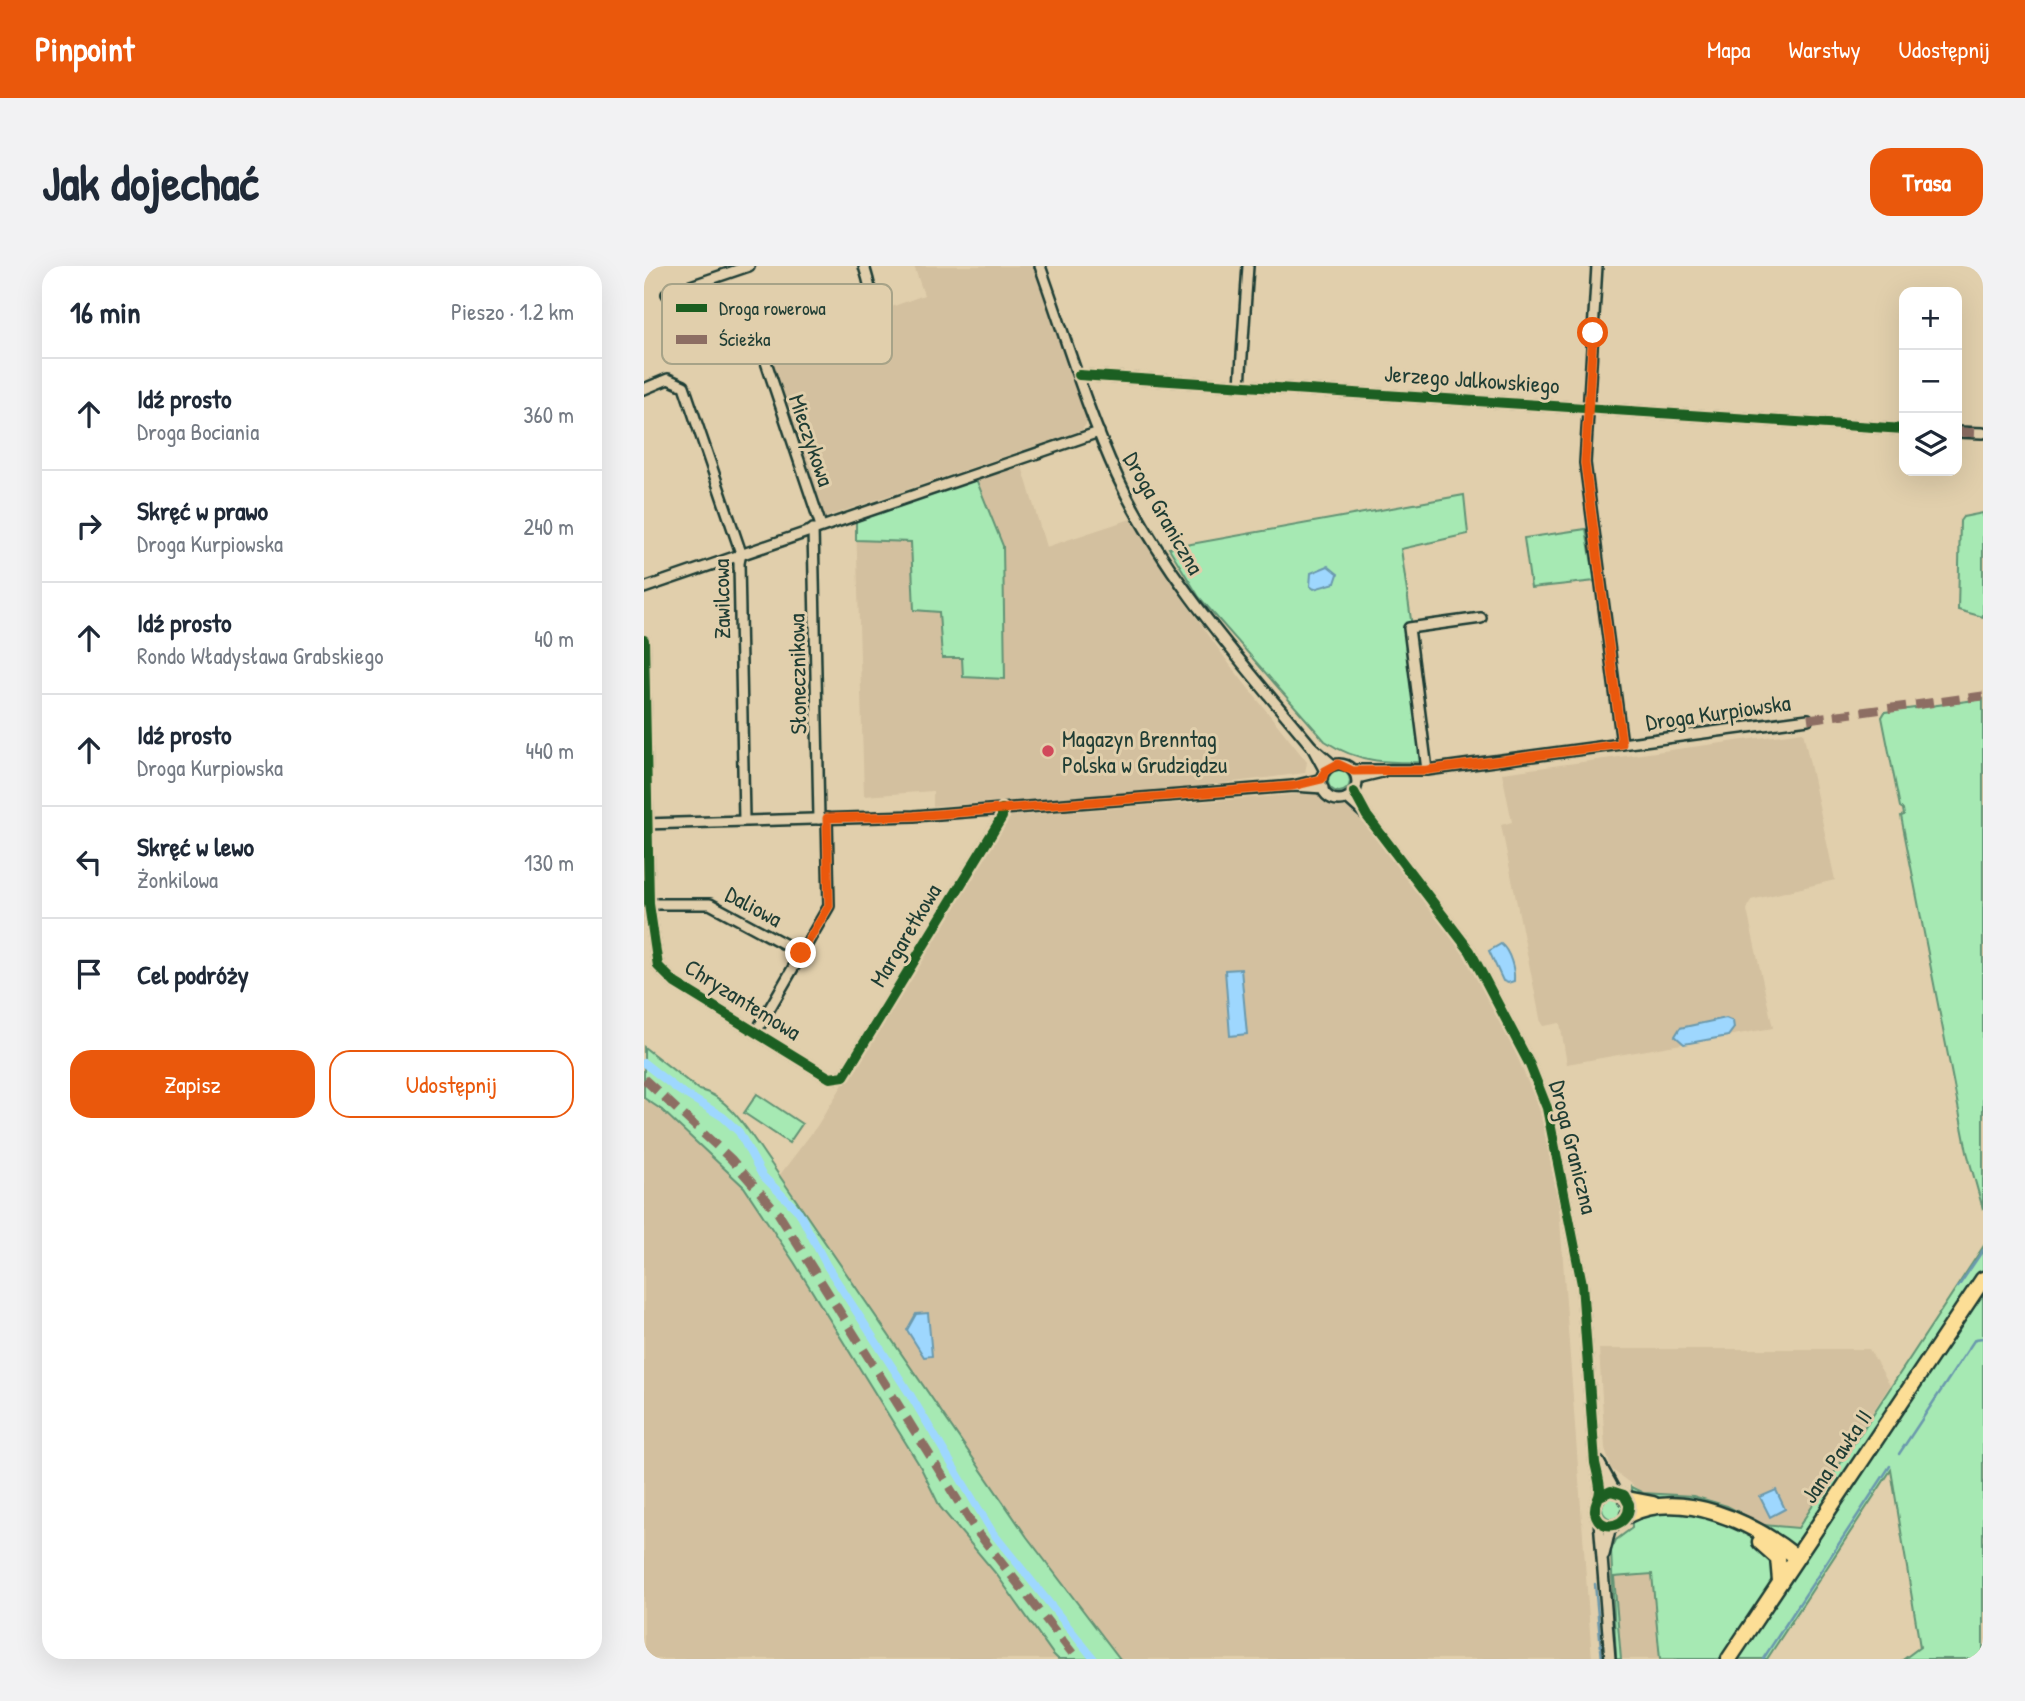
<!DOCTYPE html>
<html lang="pl">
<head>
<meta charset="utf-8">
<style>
	body { margin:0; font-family:"Patrick Hand",sans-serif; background:#f2f2f3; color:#1f2937 }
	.controls { position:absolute; right:21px; top:21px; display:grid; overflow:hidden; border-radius:14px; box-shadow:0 7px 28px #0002 }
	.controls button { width:63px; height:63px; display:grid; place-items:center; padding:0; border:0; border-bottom:2px solid #e0e1e3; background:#fff; color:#1f2937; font:35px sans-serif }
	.stop { position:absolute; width:21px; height:21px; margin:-16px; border:5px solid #ea580c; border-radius:50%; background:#fff }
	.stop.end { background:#ea580c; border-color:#fff; box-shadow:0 2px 7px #0008 }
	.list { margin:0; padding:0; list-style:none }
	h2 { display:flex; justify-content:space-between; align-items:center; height:91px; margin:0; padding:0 28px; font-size:30px }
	h2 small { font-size:23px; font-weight:400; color:#747a83 }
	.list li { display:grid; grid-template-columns:46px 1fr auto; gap:21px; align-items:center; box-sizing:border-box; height:112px; padding:0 28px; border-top:2px solid #e0e1e3 }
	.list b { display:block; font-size:26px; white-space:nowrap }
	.list p { margin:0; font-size:23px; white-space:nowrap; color:#747a83 }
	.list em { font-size:23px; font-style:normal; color:#747a83 }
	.actions { display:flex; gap:14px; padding:21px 28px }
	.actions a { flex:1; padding:16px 0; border:2px solid #ea580c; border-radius:21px; text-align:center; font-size:24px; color:#ea580c }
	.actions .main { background:#ea580c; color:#fff }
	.icon { flex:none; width:38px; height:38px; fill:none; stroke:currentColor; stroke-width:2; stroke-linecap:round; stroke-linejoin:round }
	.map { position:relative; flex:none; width:1339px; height:1393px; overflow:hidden; border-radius:21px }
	header { display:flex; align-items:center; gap:42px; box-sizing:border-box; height:98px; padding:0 35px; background:#ea580c; color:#fff }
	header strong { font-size:33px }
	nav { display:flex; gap:38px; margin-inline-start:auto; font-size:24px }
	.intro { display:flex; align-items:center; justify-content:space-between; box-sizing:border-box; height:168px; padding:0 42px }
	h1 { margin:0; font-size:49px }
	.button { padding:18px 32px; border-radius:21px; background:#ea580c; color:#fff; font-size:24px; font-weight:700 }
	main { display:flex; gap:42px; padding:0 42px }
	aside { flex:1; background:#fff; border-radius:21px; box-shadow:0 7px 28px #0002 }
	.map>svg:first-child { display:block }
</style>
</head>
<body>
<header>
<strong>Pinpoint</strong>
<nav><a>Mapa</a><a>Warstwy</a><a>Udostępnij</a></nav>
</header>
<div class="intro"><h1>Jak dojechać</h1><a class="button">Trasa</a></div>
<main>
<aside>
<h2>16 min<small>Pieszo · 1.2 km</small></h2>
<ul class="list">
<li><svg class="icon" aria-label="ahead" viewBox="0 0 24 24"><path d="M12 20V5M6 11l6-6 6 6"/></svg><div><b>Idź prosto</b><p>Droga Bociania</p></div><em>360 m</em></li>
<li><svg class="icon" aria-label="right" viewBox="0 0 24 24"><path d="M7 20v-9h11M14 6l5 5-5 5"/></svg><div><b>Skręć w prawo</b><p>Droga Kurpiowska</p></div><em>240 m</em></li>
<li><svg class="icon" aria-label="ahead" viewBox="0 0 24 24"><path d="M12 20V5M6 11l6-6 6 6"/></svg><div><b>Idź prosto</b><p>Rondo Władysława Grabskiego</p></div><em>40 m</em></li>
<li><svg class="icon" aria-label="ahead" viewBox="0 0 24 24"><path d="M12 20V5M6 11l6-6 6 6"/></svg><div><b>Idź prosto</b><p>Droga Kurpiowska</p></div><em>440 m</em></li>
<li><svg class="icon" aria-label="left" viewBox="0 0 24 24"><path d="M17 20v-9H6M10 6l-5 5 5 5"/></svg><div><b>Skręć w lewo</b><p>Żonkilowa</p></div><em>130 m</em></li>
<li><svg class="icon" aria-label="arrive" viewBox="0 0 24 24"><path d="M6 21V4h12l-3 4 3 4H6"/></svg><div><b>Cel podróży</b></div></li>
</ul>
<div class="actions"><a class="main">Zapisz</a><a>Udostępnij</a></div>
</aside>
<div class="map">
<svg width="1339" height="1393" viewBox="0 0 1339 1393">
	<rect width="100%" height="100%" fill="#e1cfac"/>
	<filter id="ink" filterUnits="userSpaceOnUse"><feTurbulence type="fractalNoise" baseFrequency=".0143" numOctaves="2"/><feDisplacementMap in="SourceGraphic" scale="14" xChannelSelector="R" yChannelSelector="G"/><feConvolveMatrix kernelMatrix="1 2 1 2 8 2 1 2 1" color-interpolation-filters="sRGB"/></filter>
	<g filter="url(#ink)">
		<g fill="#d3c09f">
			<polygon points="270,0 389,0 443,152 442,158 438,164 179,252 123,93 131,84 280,29"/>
			<polygon points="378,200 402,281 487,253 537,330 586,399 663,496 661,507 509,526 289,540 289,525 220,530 212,255"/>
			<polygon points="1159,466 1191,614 1107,634 1103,644 1129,762 923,798 916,757 899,760 897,757 857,559 868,556 858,507"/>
			<polygon points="672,527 684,537 703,541 726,563 815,682 839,717 860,759 896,845 914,926 948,1393 476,1393 383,1271 135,910 173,860 367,550"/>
			<polygon points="0,832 17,844 100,921 150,996 276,1200 296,1241 353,1309 414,1393 0,1393"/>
			<polygon points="955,1083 1225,1083 1246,1119 1154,1262 1119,1259 1083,1240 1049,1230 999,1227 967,1203 961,1182"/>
			<polygon points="1008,1308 1016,1393 977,1393 970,1311"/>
		</g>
		<g fill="#a6e9b3" stroke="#629374" stroke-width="2">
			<polygon points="332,213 359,280 361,413 319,411 318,392 298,392 295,346 270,344 267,276 212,274 212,255"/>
			<path d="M820 229 824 268 757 283 787 496C748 497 715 498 681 475L555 331 525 282Z"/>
			<polygon points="1339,247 1339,351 1314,344 1316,255 1319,251"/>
			<polygon points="942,263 951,315 887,322 880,272"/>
			<polygon points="1339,433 1339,943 1323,886 1257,550 1260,549 1259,543 1256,541 1238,451 1241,446"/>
			<circle cx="695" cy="515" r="11"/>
			<path d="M0 781 55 824C87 830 110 875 128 899L383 1271 476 1393H414L409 1388 353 1309 296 1241 276 1200 150 996 100 921 18 844 0 832Z"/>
			<polygon points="113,828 158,858 145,877 100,847"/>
			<polygon points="1339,981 1339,1393 1260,1393 1276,1381 1247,1204 1123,1393 1016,1393 1008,1308 970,1311 977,1393 972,1393 967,1284 972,1274 988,1262 987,1221 999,1227 1049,1230 1083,1240 1119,1259 1154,1262"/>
			<circle cx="969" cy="1242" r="11"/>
		</g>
		<g fill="#9ed7fe" stroke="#6b99ad" stroke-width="2">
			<polygon points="684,300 694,308 691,317 670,323 666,320 667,307"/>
			<path d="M857 678C866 685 871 704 870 715L864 717 859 715 845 685Z"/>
			<polygon points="597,703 603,768 586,770 581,704"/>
			<polygon points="1082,752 1089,755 1090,762 1084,770 1040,778 1031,770 1036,762"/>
			<polygon points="284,1047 288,1090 280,1091 263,1064 272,1048"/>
			<polygon points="1132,1224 1141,1243 1126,1251 1116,1231"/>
		</g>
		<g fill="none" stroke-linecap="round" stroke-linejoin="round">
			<g stroke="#6b99ad" stroke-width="2.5">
				<polyline points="1314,1021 1339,984"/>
				<polyline points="1255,1188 1331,1073 1339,1072"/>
				<polyline points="951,1318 958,1393"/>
				<polyline points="1119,1393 1246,1200"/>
			</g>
			<polyline stroke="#9ed7fe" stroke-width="8" points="0,797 33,823 79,851 95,866 118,909 155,946 183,1000 267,1130 349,1267 450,1393"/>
			<defs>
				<g id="minor">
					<path d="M396 0C421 70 442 142 473 210 520 311 598 396 668 481L681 505"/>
					<polyline points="953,0 941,197 978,478"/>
					<polyline points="23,28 105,0"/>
					<polyline points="435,109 1260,163"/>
					<polyline points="596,119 604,0"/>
					<polyline points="0,123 24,113 40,120 97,287 95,297 100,554"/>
					<polyline points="1313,166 1339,167"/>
					<path d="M177 260 121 93 136 75 220 45C232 32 224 15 220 0"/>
					<polyline points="169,263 175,553"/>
					<polyline points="0,322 455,166"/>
					<polyline points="0,374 5,638 14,700 31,717 186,812 200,810 358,551 358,543"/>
					<polyline points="668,481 689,499"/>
					<circle cx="695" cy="516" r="18"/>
					<polyline points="709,504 783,504 1164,453"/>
					<polyline points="783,504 765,362 837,352"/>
					<polyline points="713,512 738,506"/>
					<polyline points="649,520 678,513"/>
					<path d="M710 526 723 550 826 685 886 799 903 842 938 1018 951 1197C953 1206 956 1216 956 1224 956 1233 950 1237 951 1246 956 1269 987 1260 985 1238L980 1229 967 1225 956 1230"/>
					<polyline points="703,532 722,549"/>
					<polyline points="0,558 270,550 649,520 679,522"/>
					<polyline points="0,638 66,638 157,687"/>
					<polyline points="112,766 185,640 183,552"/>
					<polyline points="955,1196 971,1225"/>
					<polyline points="955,1254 966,1393"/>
					<polyline points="960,1289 966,1264 972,1259"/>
				</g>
				<g id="primary">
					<polyline points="983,1233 1009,1238"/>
					<path d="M984 1249C1038 1222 1110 1257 1152 1291"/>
					<polyline points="1116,1276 1134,1292 1136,1315"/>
					<polyline points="1085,1393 1339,1013"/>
				</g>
			</defs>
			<use href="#minor" stroke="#1f3d34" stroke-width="14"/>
			<use href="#primary" stroke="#1f3d34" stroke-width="19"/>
			<use href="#minor" stroke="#e1cfac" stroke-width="9"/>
			<use href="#primary" stroke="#fcde96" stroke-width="14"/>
			<g stroke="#8d6e63" stroke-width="9" stroke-dasharray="18 9" stroke-linecap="butt">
				<polyline points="1313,166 1339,167"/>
				<polyline points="1164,453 1339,430"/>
				<polyline points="0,813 87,893 134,947 290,1196 331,1263 433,1393"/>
			</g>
			<defs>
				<g id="cycleway">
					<polyline points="435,109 1260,163"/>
					<polyline points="0,374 5,638 14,700 31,717 186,812 200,810 358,551 358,543"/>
					<path d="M710 526 723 550 826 685 886 799 903 842 938 1018 951 1197C953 1206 956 1216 956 1224 956 1233 950 1237 951 1246 956 1269 987 1260 985 1238L980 1229 967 1225 956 1230"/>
				</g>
			</defs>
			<use href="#cycleway" stroke="#e1cfac" stroke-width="15"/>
			<use href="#cycleway" stroke="#1b5e20" stroke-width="10"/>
		</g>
	</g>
	<g fill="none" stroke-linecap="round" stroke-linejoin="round" filter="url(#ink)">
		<polyline stroke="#ea580c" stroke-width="9" points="157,687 185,640 183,552 270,550 649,520 678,513 681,505 694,498 709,505 783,504 978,478 941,197 949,67"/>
	</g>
	<circle fill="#d1495b" stroke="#e1cfac" stroke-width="2.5" cx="404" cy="485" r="7"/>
	<g text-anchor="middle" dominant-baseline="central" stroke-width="6" stroke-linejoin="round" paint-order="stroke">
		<g font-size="23" fill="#1f3d34" stroke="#e1cfac">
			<text transform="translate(828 113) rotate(4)">Jerzego Jalkowskiego</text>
			<text transform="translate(168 174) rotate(71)">Mieczykowa</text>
			<text transform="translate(520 247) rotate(60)">Droga Graniczna</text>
			<text transform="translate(77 333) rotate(-91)">Zawilcowa</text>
			<text transform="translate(153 408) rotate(-91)">Słonecznikowa</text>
			<text transform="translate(1074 446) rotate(-8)">Droga Kurpiowska</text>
			<text transform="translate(110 640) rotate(28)">Daliowa</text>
			<text transform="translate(261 669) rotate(-59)">Margaretkowa</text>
			<text transform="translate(99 733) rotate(32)">Chryzantemowa</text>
			<text transform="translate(930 881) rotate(76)">Droga Graniczna</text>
			<text transform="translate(1192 1190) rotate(-56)">Jana Pawła II</text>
		</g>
		<g font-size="23" fill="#1f3d34" stroke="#e1cfac" text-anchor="start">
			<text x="418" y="472">Magazyn Brenntag<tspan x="418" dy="26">Polska w Grudziądzu</tspan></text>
		</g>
	</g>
	<rect x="18" y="18" width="230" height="80" rx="10" fill="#e1cfac" stroke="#a7a388" stroke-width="2"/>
	<rect x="32" y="38" width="31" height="8" fill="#1b5e20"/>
	<rect x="32" y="69" width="31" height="9" fill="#8d6e63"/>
	<g font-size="19" fill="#1f3d34">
		<text x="75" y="49">Droga rowerowa</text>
		<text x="75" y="80">Ścieżka</text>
	</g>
</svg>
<div class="controls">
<button>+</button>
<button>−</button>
<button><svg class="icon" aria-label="layers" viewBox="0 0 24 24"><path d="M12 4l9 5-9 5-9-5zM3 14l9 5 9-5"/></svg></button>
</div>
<div class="stop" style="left:949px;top:67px"></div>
<div class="stop end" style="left:157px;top:687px"></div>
</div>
</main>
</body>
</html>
